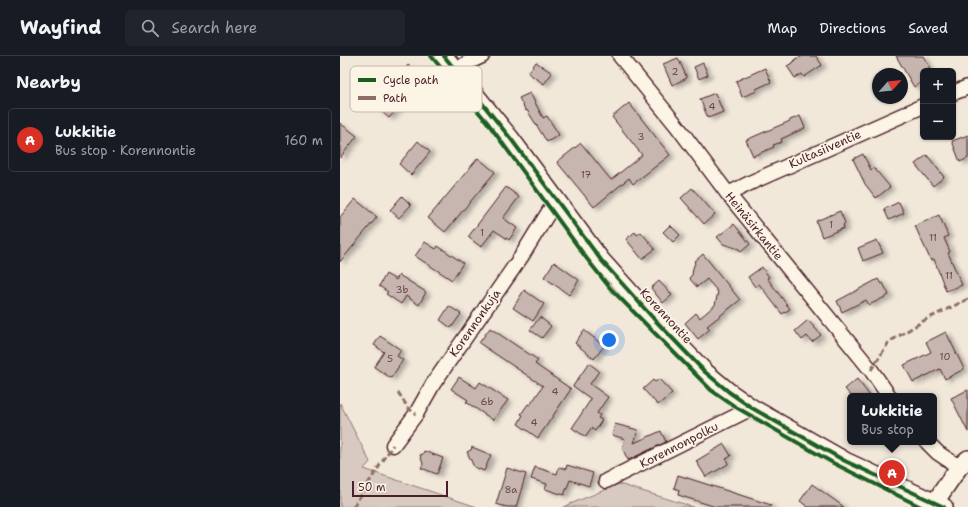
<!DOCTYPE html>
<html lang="en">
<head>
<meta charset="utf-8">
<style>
	body { margin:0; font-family:"Shantell Sans",sans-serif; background:#20242c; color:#f1f3f6 }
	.controls { position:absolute; right:12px; top:12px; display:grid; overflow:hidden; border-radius:6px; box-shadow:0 1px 3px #0004 }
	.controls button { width:36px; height:36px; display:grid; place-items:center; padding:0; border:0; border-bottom:1px solid #363941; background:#171b24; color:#f1f3f6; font:20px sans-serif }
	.compass { position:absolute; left:532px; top:12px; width:36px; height:36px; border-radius:50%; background:#171b24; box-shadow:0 1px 3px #0004; rotate:63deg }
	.scale { position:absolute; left:12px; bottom:10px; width:96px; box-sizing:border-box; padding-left:4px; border:2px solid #4a1f2b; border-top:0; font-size:11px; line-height:14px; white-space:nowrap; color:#4a1f2b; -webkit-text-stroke:3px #fcf5e5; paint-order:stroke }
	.you { position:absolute; left:269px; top:284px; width:14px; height:14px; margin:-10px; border:3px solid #fff; border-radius:50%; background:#1a73e8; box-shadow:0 0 0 6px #1a73e833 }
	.badge { display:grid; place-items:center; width:26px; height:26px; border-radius:50%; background:#d93025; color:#fff; font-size:13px; font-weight:700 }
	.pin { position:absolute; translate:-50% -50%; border:2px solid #fff; box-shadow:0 1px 4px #0006 }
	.popup { position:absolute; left:507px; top:337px; width:90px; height:52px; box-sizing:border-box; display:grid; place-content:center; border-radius:6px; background:#171b24; filter:drop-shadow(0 1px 3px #0005); font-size:13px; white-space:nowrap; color:#9ea1a6 }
	.popup b { font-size:15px; color:#f1f3f6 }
	.popup::after { content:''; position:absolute; left:50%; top:100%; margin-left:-8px; border:8px solid transparent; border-top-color:#171b24 }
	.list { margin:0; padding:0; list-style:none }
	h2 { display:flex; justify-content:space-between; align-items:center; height:52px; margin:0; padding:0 16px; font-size:17px }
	h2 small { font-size:13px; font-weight:400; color:#9ea1a6 }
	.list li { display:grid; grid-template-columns:26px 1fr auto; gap:12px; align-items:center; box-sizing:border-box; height:64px; margin:0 8px 8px; padding:0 8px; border:1px solid #363941; border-radius:6px }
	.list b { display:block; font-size:15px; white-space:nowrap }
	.list p { margin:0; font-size:13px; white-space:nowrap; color:#9ea1a6 }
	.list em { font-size:13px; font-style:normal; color:#9ea1a6 }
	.icon { flex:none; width:22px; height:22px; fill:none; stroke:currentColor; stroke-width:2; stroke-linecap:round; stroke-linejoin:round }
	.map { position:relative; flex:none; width:628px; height:451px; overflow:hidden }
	header { display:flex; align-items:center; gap:24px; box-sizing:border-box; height:56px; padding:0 20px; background:#171b24; border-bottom:1px solid #363941 }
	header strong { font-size:19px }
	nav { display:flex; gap:22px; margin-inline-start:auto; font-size:14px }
	.search { width:280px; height:36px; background:#20242c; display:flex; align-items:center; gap:10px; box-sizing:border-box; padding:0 14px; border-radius:6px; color:#9ea1a6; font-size:15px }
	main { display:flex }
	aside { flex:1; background:#171b24 }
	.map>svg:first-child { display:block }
</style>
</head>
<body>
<header>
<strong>Wayfind</strong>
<div class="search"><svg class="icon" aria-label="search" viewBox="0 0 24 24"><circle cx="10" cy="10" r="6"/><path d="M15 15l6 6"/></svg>Search here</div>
<nav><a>Map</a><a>Directions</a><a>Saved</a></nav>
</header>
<main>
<aside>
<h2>Nearby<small></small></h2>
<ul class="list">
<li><span class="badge">A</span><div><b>Lukkitie</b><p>Bus stop · Korennontie</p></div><em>160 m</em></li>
</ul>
</aside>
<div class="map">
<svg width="628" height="451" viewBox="0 0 628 451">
	<defs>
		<filter id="shadow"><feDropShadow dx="4.5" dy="2.5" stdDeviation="2" flood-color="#0004"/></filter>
	</defs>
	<rect width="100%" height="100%" fill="#f1e8da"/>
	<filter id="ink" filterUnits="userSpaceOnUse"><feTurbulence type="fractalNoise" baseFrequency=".025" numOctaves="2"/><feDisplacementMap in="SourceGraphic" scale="8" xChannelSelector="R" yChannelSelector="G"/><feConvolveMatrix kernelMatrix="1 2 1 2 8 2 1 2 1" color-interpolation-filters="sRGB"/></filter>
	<g filter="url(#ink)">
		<g fill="#d8cac0" stroke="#917476">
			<polygon points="0,347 30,406 24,413 137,451 0,451"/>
			<polygon points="279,428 354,451 223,451"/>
		</g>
		<g fill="#c7b6af" stroke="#4a1f2b" filter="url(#shadow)">
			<polygon points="463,0 476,0 482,9 464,21 462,18 455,22 447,10 454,6 455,3"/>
			<polygon points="556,0 583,0 590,11 583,15 583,25 574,31"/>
			<polygon points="338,2 347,22 332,29 323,8"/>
			<polygon points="196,6 212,17 204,28 188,17"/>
			<polygon points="363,7 368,19 359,23 354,11"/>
			<polygon points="68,9 82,21 70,35 72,36 49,62 35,50 62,19 61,18"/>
			<polygon points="425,12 431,26 416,33 417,35 402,41 396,25"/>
			<polygon points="190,37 203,62 207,60 219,79 207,86 187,54 186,55 179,42"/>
			<polygon points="375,37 383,56 368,62 360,43"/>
			<polygon points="289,47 330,99 293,128 289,122 254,151 217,106 241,87 271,124 302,99 272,61"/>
			<polygon points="460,60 465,72 441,83 442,86 433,89 434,91 413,100 406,84 450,65 450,64"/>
			<polygon points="0,67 17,80 0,102"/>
			<polygon points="628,79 628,102 620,106 612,85"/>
			<polygon points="78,85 90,96 71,119 59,108"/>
			<polygon points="523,98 531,114 534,112 550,131 536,142 525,128 513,103"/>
			<polygon points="587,99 604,121 593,130 575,108"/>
			<polygon points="138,102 155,116 105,176 88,162"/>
			<polygon points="166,131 179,141 163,162 177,172 169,184 154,174 141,191 128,181"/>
			<polygon points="352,132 375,158 364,168 341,142"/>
			<polygon points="62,140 71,149 59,162 50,154"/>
			<polygon points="15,143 37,161 0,206 0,161"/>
			<polygon points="559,146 564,157 549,164 544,153"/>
			<polygon points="500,155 505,167 503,169 504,172 482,181 476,165"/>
			<polygon points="599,159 608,180 604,182 610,196 608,197 622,229 606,235 594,203 591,205 575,170"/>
			<polygon points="394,168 410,188 401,196 399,193 383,188 377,181"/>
			<polygon points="330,169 340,179 333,186 323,176"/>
			<polygon points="295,176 297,179 301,176 315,193 302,203 286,183"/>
			<polygon points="537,184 543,197 523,205 518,192"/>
			<polygon points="85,186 96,193 98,190 123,207 112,224 75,200"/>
			<polygon points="363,198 400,244 367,270 370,273 358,283 345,267 356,257 360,262 375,249 378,236 367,223 357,231 349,222 352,219 353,212 355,207 354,206"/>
			<polygon points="214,206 239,224 229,239 204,221"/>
			<polygon points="422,211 429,221 427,222 450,253 442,258 419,228 415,231 408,221"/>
			<polygon points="46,218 56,224 59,219 86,236 79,249 66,240 61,248 46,238 48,236 39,230"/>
			<polygon points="538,223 541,228 543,227 549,239 529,249 526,244 502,256 497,245"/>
			<polygon points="319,225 332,239 323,247 311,232"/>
			<polygon points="184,234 204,248 193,265 173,252"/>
			<polygon points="109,250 121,258 111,272 100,264"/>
			<polygon points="200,261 211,270 202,282 190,274"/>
			<polygon points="468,264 481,279 472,286 467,280 462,284 455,275"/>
			<polygon points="150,272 198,304 195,308 231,333 198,382 178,368 183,359 181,358 188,348 190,349 203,330 139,287"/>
			<polygon points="244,274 264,290 254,303 235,287"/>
			<polygon points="606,276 624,313 605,323 600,313 573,326 564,309 591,296 586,286"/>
			<polygon points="40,280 61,294 57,300 63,304 51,322 34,311 44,296 34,289"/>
			<polygon points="249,307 259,315 250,328 268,341 257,357 260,359 258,362 262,364 255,375 251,372 246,381 232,372 251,343 233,330"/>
			<polygon points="119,321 136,332 140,326 168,344 153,364 126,346 128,344 111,333"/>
			<polygon points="319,323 332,337 318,349 303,333 313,324 315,326"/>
			<polygon points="517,323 530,340 511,340 505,333"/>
			<polygon points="628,334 628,376 611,342"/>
			<polygon points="275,368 298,374 294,387 321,375 326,386 288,404 282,392 285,383 272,379"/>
			<polygon points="384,388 391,400 386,403 388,408 366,421 356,405"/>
			<polygon points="132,391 151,399 144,415 134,411 127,396 131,394"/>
			<polygon points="84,395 103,402 97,418 81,412 83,408 80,399 83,398"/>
			<polygon points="227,409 253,417 249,430 230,424 224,439 205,433 207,428 191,423 195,411 217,418 219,411 226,413"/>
			<polygon points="167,412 186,418 176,451 167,451 156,448"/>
			<polygon points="338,419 431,449 430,451 376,451 338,439 339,434 334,432"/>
			<polygon points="472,428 504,451 468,451 460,445"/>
		</g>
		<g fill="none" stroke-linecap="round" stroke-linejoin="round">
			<defs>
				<g id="minor">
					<polyline points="280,0 337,70 388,138 531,314 549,340"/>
					<polyline points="116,15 127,7 142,0"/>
					<polyline points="613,37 628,31"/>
					<polyline points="388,138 412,126 583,50"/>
					<polyline points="587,386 598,397 619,411"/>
					<polyline points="53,389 76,358 93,328 181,201 210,154 218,146"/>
					<polyline points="266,425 412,352"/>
				</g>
				<g id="tertiary">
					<polyline points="104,0 171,83 261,204 313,262 365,316 389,336 412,352 505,405 604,451"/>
					<polyline points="595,446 619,411 628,403"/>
				</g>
			</defs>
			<use href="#minor" stroke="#4a1f2b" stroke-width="17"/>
			<use href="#tertiary" stroke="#4a1f2b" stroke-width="20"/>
			<use href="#minor" stroke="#fcf5e5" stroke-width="14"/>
			<use href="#tertiary" stroke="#fcf5e5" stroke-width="17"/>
			<g stroke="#8d6e63" stroke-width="3" stroke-dasharray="6 3" stroke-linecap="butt">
				<polyline points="531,314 549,286 585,264 628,243"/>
				<polyline points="58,336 68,352 76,358"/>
				<polyline points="13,451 53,389"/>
			</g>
			<defs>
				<g id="cycleway">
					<polyline points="91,0 147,66 247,203 270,232 371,334 394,350 493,407 581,451"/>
					<polyline points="104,0 171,83 261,204 313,262 365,316 389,336 412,352 505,405 604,451"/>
				</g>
			</defs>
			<use href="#cycleway" stroke="#fcf5e5" stroke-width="6"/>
			<use href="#cycleway" stroke="#1b5e20" stroke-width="4"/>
		</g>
	</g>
	<g text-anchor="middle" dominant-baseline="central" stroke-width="3.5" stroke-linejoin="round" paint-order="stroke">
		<g font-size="10" fill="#69454c">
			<text x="335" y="15">2</text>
			<text x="372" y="50">4</text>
			<text x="301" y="80">3</text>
			<text x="246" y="118">17</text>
			<text x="491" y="168">1</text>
			<text x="142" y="176">1</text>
			<text x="593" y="181">11</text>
			<text x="609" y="219">11</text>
			<text x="62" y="233">3b</text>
			<text x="605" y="300">10</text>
			<text x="50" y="302">5</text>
			<text x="215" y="335">4</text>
			<text x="147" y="345">6b</text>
			<text x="194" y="366">4</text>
			<text x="171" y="433">8a</text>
		</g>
		<g font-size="12" fill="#4a1f2b" stroke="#fcf5e5">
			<text transform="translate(485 93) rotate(-24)">Kultasiiventie</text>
			<text transform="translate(414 170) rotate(51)">Heinäsirkantie</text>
			<text transform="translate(326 260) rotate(47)">Korennontie</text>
			<text transform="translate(135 267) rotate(-55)">Korennonkuja</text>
			<text transform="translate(339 389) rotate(-27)">Korennonpolku</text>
		</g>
	</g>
	<rect x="10" y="10" width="132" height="46" rx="6" fill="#fcf5e5" stroke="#c7b5ad" stroke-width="1"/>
	<rect x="18" y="22" width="18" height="4" fill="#1b5e20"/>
	<rect x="18" y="40" width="18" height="4" fill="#8d6e63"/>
	<g font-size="11" fill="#4a1f2b">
		<text x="43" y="28">Cycle path</text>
		<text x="43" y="46">Path</text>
	</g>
</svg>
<div class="controls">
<button>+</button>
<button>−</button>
</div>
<svg class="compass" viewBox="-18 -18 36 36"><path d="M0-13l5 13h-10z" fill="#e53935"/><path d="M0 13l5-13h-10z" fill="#9ea1a6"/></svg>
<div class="scale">50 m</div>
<div class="you"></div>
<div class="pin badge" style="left:552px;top:417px">A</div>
<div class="popup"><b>Lukkitie</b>Bus stop</div>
</div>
</main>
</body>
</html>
